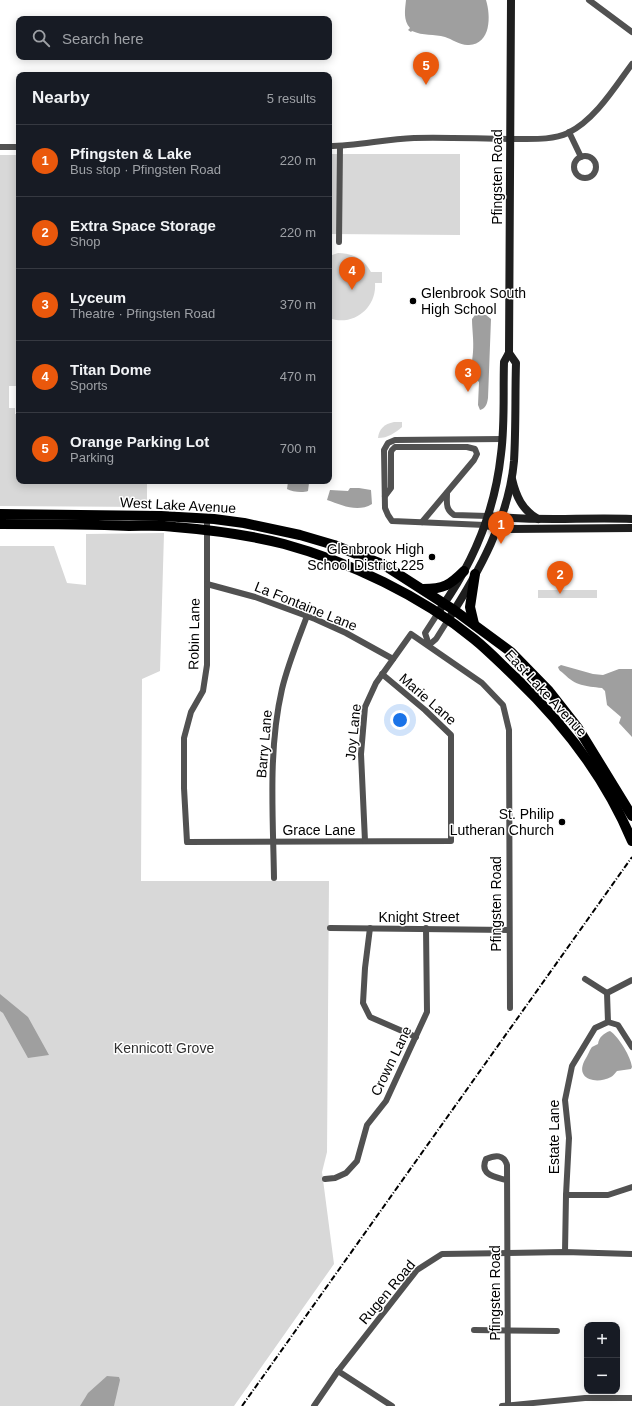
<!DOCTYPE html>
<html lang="en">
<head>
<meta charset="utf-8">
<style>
	body { margin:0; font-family:Arial,sans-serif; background:#242831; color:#f1f3f6 }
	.controls { position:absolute; right:12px; bottom:12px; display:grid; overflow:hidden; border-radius:8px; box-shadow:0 2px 10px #0003 }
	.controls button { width:36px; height:36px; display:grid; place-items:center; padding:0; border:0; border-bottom:1px solid #363941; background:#171b24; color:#f1f3f6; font:20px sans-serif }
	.you { position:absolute; left:400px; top:720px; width:14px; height:14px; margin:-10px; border:3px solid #fff; border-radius:50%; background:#1a73e8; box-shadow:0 0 0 6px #1a73e833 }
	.badge { display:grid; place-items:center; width:26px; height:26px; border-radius:50%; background:#ea580c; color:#fff; font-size:13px; font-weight:700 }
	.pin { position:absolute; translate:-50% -33px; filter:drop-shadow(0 1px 2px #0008) }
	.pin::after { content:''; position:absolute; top:21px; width:14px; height:12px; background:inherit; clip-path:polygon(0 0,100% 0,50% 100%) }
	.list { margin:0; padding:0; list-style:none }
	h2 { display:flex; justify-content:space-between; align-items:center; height:52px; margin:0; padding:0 16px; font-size:17px }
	h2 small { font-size:13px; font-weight:400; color:#9ea1a6 }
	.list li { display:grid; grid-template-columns:26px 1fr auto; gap:12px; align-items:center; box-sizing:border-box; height:72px; padding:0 16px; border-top:1px solid #363941 }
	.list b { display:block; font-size:15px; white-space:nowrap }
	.list p { margin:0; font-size:13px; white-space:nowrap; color:#9ea1a6 }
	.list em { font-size:13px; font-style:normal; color:#9ea1a6 }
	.icon { flex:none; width:22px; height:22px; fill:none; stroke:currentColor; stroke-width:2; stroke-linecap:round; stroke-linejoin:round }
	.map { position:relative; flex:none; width:632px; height:1406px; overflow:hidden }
	.search { position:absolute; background:#171b24; box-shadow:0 2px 10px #0003; left:16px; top:16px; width:316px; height:44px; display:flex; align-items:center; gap:10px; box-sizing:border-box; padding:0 14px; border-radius:8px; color:#9ea1a6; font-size:15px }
	.panel { position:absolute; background:#171b24; box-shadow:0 2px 10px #0003; left:16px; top:72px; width:316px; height:412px; border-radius:8px }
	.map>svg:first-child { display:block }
</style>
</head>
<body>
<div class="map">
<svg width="632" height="1406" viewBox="0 0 632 1406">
	<rect width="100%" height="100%" fill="#fff"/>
	<g fill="#d8d8d8">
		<polygon points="329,154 460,154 460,235 329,234"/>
		<polygon points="0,155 19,155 19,380 17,380 18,386 9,386 9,408 15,408 15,414 19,414 19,481 147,481 147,507 0,506"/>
		<path d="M338 253C352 253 364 259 371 272H382V283H375C377 308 353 327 329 318V256Z"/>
		<path d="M394 422H402V427C395 433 388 438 378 438 379 429 384 424 394 422Z"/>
		<polygon points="164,533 160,671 142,679 141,881 329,881 327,1152 322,1172 334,1264 234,1406 0,1406 0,546 54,546 67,583 86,585 86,534"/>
		<rect x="538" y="590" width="59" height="8"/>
	</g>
	<g fill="#9f9f9f">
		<path d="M406 0H486C491 16 491 44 469 45 461 46 452 39 445 37 434 34 423 36 412 31L411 32 408 30 410 28C403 20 405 10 406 0Z"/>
		<path d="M475 315H486L491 319 488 398C487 404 486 408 480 410L478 405 479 382C469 372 472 365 473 352 474 341 472 329 472 319Z"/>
		<path d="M288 482 309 483 308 491C303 493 292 492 287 489Z"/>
		<path d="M350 488H359L371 490 372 504C357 513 342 505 327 500L330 490 348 491Z"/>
		<path d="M561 665 593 674 603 675 619 669H632V737L619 723 621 717 607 705 605 691 602 688C585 686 576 686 564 674 561 671 559 671 558 667Z"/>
		<polygon points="0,994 28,1017 49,1055 28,1058 3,1013 0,1011"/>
		<path d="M610 1031C619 1037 631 1057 632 1067L631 1069 617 1071C615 1073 613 1076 611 1077 596 1085 573 1079 586 1058 588 1055 590 1049 592 1047 594 1046 596 1045 598 1044 599 1037 604 1033 610 1031Z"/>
		<polygon points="107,1376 119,1377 120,1380 114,1406 80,1406 88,1393"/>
	</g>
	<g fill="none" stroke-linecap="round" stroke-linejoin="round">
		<g stroke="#515151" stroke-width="6">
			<polyline points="589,0 632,32"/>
			<polyline points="569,132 581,157"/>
			<path d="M329 146C357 146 385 139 414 138 448 137 483 139 517 139 534 139 553 140 568 133 595 120 615 87 632 64"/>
			<polyline points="0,147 19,147"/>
			<circle cx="585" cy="167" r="11"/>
			<polyline points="339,242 340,146"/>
			<path d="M447 493C447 502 445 509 454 515L488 516"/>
			<polyline points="385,496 391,488 391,452 392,450 395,447 467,447 475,449 477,454 474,460 422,522"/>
			<polyline points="207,518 207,665 203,691 191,712 184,738 184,788 187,842 451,841 451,735 425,710 382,674"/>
			<polyline points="485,525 392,521 388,515 385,508 384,450 388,443 395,440 502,439"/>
			<polyline points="207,584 255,597 315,619 346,633 393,659"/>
			<polyline points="429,645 425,633 438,613"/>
			<polyline points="429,645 436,639 448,620"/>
			<polyline points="365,841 361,754 365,707 376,683 411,634 482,683 503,705 509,730 510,1008"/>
			<path d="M274 878C273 815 268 750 282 689 288 664 298 640 307 616"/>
			<polyline points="330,928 509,930"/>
			<polyline points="370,928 365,968 363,1003 370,1017 416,1037"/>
			<polyline points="585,979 607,993 608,1022"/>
			<polyline points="607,993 632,980"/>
			<polyline points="632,1047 618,1025 608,1022 595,1028 572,1066 565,1100 569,1138 566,1195 608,1195 632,1187"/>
			<polyline points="325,1179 335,1178 346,1173 357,1161 367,1125 386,1101 427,1012 426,928"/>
			<path d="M506 1180C495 1177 479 1175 486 1159 495 1155 504 1154 507 1165L508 1406"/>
			<polyline points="565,1252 566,1195"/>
			<polyline points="474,1330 557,1331"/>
			<polyline points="338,1371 392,1406"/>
			<polyline points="314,1406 338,1371 417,1270 442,1254 565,1252 632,1254"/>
			<polyline points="502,1406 585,1398 632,1398"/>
		</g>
		<g stroke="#1e1e1e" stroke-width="8">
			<path d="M512 479C516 496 522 510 538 519"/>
			<path d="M488 516C536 522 584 517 632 519"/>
			<polyline points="485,525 509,529 632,528"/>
			<path d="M441 608C473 563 495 510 501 454 505 424 503 393 504 362L509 353 511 0"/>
			<path d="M448 620C479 572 509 518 514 461 516 428 515 395 516 363L509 353"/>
		</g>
		<g stroke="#000" stroke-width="10">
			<polyline points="0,514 161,516 214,519 244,523 300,535 334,545 384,565 454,610 511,652 549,691 578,728 632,816"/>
			<path d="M0 524C43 524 86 524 129 526 145 526 160 525 175 527 212 530 249 535 284 544 350 562 421 596 474 639 489 651 502 665 516 678 564 724 606 779 632 841"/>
			<path d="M423 589C444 589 450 585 464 571"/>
			<polyline points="474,624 470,607 475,574"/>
		</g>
		<polyline stroke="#000" stroke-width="2" stroke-dasharray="6 2 1 2" stroke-linecap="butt" points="242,1406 632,857"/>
	</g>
	<g fill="#000" stroke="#fff" stroke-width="1.5">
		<circle cx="413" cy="301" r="4"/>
		<circle cx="432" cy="557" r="4"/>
		<circle cx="562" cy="822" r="4"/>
	</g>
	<g text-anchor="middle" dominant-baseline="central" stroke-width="3" stroke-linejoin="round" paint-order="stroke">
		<g font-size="14" fill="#000" stroke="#fff">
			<text transform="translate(497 177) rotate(-90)">Pfingsten Road</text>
			<text transform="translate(178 505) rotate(3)">West Lake Avenue</text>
			<text transform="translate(306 606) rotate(22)">La Fontaine Lane</text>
			<text transform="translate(194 634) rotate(-89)">Robin Lane</text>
			<text transform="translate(546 693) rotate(47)">East Lake Avenue</text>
			<text transform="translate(428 699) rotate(41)">Marie Lane</text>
			<text transform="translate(353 732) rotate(-84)">Joy Lane</text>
			<text transform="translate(264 744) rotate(-85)">Barry Lane</text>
			<text x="319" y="830">Grace Lane</text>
			<text transform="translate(496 904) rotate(-90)">Pfingsten Road</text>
			<text x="419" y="917">Knight Street</text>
			<text transform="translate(391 1061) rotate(-64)">Crown Lane</text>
			<text transform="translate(554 1137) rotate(-90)">Estate Lane</text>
			<text transform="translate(387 1292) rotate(-50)">Rugen Road</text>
			<text transform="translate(495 1293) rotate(-90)">Pfingsten Road</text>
		</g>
		<g font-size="14" fill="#000" stroke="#fff" text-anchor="end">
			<text x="421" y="293" text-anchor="start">Glenbrook South<tspan x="421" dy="16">High School</tspan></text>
			<text x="424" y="549">Glenbrook High<tspan x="424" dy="16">School District 225</tspan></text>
			<text x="554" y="814">St. Philip<tspan x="554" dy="16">Lutheran Church</tspan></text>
		</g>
		<g font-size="14" fill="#2f2f2f" stroke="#fff">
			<text x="164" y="1048">Kennicott Grove</text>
		</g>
	</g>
</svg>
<div class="controls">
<button>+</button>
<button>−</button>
</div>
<div class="you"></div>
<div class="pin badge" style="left:501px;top:544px">1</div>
<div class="pin badge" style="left:560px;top:594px">2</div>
<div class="pin badge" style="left:468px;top:392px">3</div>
<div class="pin badge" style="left:352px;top:290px">4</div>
<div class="pin badge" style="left:426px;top:85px">5</div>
<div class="search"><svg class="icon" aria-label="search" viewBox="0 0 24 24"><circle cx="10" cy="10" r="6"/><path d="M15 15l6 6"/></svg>Search here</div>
<section class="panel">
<h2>Nearby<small>5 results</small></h2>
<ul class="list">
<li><span class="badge">1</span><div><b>Pfingsten &amp; Lake</b><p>Bus stop · Pfingsten Road</p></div><em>220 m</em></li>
<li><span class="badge">2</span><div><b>Extra Space Storage</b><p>Shop</p></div><em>220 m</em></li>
<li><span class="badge">3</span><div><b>Lyceum</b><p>Theatre · Pfingsten Road</p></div><em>370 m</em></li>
<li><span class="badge">4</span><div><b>Titan Dome</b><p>Sports</p></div><em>470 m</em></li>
<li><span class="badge">5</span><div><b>Orange Parking Lot</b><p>Parking</p></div><em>700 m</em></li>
</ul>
</section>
</div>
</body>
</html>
